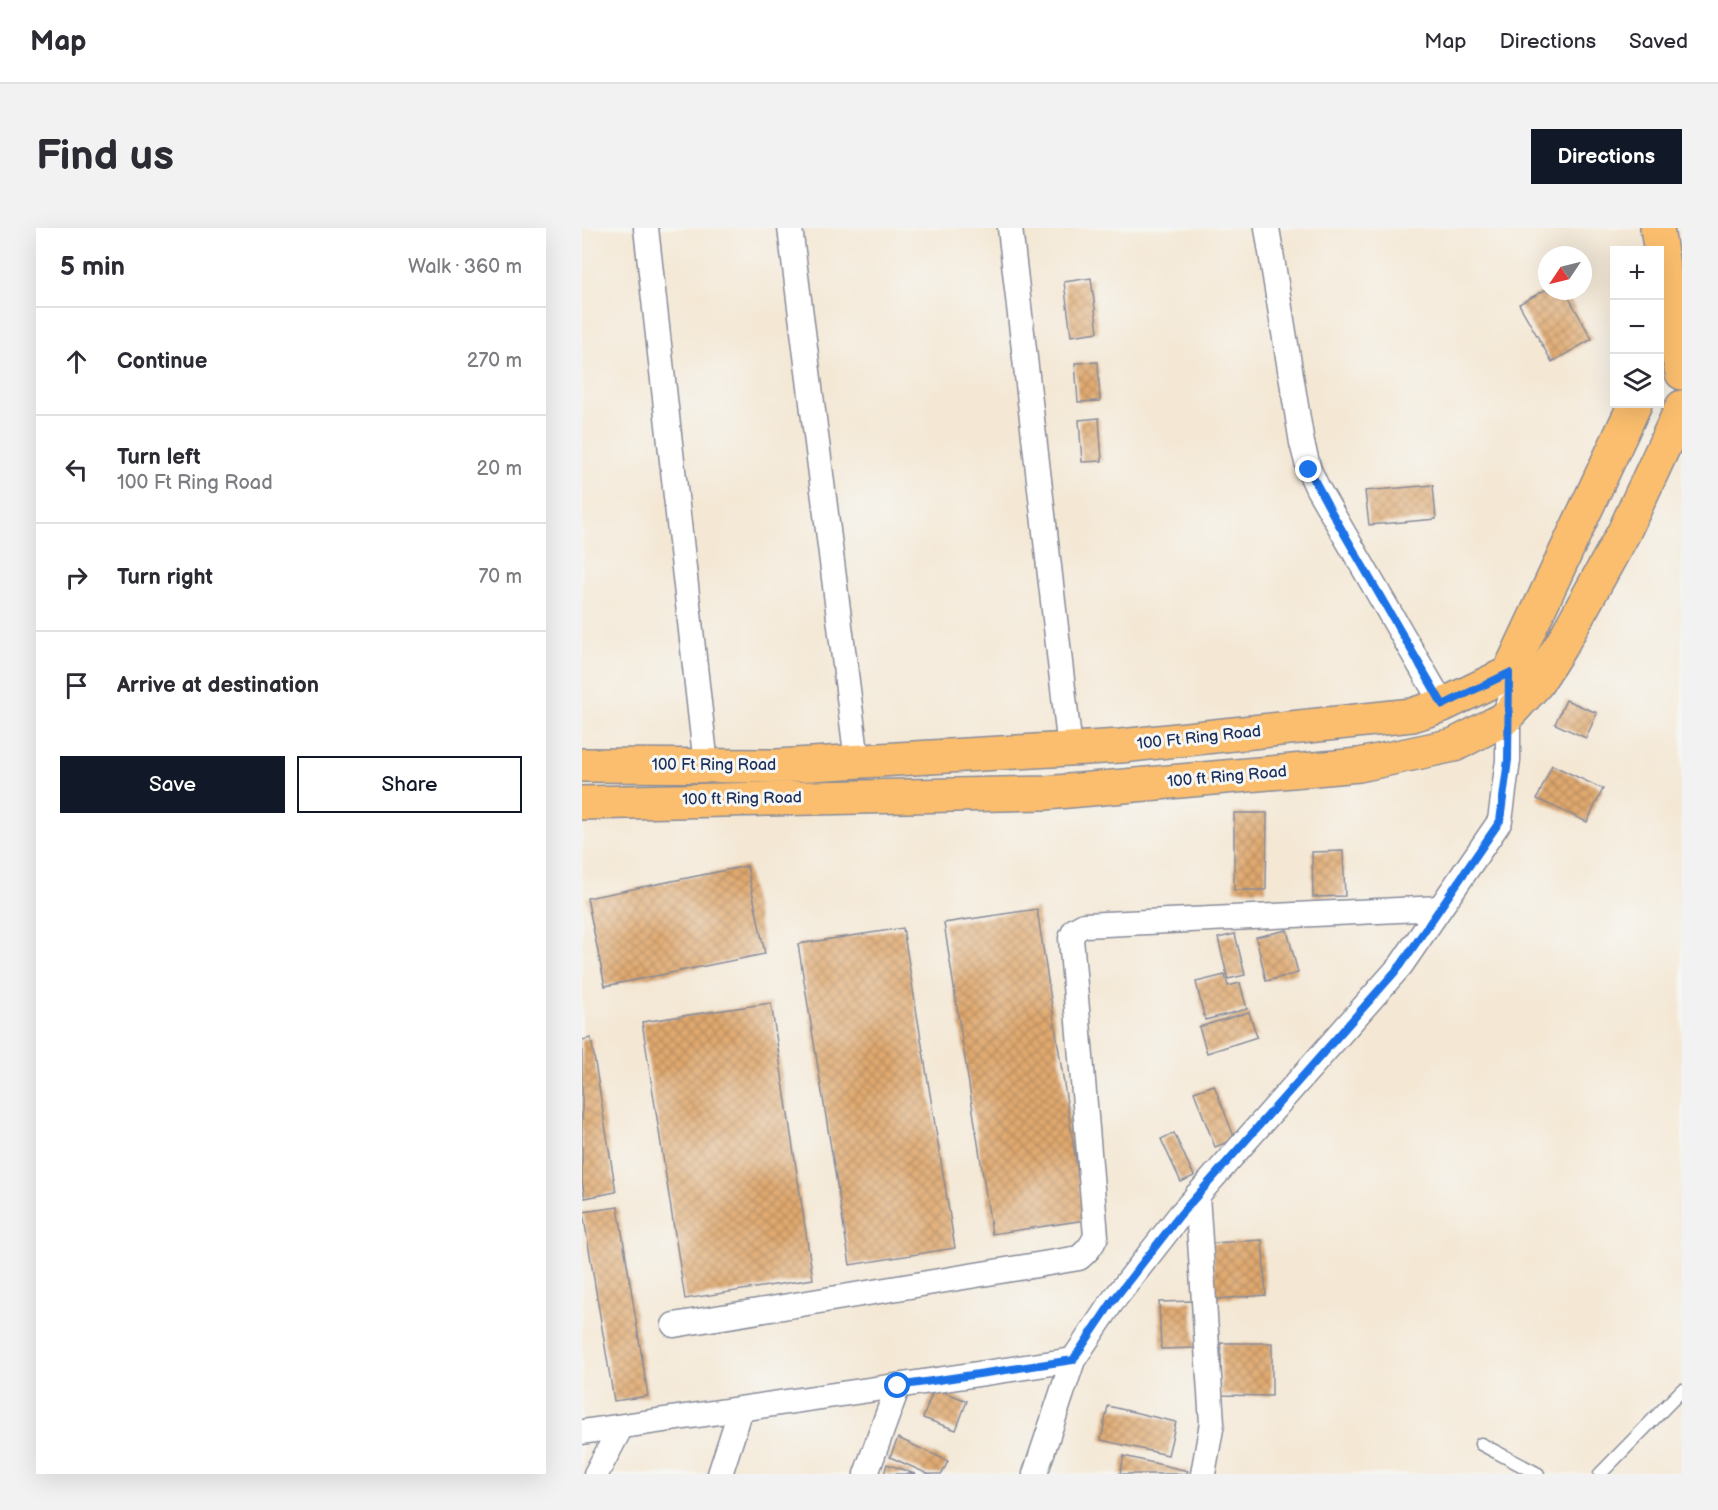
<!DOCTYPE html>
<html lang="en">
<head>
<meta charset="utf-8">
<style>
	body { margin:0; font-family:"Balsamiq Sans",sans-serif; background:#f2f2f3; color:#2b2b33 }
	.controls { position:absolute; right:18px; top:18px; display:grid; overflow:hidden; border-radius:0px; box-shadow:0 6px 24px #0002 }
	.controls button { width:54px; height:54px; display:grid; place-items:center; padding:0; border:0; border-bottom:2px solid #e1e1e2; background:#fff; color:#2b2b33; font:30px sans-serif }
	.compass { position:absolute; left:956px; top:18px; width:54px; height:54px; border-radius:50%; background:#fff; box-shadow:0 6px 24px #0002; rotate:235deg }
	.stop { position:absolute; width:18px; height:18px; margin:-14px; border:4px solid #1a73e8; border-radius:50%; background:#fff }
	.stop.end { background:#1a73e8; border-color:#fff; box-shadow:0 2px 6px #0008 }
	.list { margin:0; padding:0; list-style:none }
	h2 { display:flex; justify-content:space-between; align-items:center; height:78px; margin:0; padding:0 24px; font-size:26px }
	h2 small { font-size:20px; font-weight:400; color:#7c7c81 }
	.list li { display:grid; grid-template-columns:39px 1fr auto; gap:18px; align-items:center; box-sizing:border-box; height:108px; padding:0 24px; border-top:2px solid #e1e1e2 }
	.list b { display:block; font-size:22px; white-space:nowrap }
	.list p { margin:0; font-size:20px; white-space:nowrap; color:#7c7c81 }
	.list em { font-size:20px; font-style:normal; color:#7c7c81 }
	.actions { display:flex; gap:12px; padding:18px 24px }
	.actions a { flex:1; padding:14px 0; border:2px solid #111827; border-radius:0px; text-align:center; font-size:21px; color:#111827 }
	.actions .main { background:#111827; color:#fff }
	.icon { flex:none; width:33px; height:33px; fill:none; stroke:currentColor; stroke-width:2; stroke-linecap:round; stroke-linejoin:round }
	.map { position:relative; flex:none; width:1100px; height:1246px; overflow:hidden; border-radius:0px }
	header { display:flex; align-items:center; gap:36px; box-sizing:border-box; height:84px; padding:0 30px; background:#fff; border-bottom:2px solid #e1e1e2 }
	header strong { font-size:28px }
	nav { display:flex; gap:33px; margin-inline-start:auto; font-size:21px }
	.intro { display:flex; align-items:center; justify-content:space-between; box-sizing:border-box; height:144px; padding:0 36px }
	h1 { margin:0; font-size:42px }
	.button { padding:15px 27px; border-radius:0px; background:#111827; color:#fff; font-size:21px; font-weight:700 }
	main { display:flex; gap:36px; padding:0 36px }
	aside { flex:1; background:#fff; border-radius:0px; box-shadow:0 6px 24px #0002 }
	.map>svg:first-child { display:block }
</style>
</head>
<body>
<header>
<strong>Map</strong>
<nav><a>Map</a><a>Directions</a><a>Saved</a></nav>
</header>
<div class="intro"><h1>Find us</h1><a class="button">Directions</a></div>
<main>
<aside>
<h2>5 min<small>Walk · 360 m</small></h2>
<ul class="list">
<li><svg class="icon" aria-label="ahead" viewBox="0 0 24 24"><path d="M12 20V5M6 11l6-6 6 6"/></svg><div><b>Continue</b></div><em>270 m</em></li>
<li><svg class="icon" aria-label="left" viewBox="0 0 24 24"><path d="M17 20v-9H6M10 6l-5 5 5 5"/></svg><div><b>Turn left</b><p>100 Ft Ring Road</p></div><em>20 m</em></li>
<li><svg class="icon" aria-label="right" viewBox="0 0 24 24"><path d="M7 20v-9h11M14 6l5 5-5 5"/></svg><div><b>Turn right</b></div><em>70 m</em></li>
<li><svg class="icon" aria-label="arrive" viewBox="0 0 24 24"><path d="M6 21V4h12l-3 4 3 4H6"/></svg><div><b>Arrive at destination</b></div></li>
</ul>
<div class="actions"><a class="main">Save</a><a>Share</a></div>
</aside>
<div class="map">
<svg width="1100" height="1246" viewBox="0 0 1100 1246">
	<defs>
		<pattern id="building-cross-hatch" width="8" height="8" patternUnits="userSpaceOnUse" patternTransform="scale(1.5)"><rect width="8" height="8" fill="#e0a96e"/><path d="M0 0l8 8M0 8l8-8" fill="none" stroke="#b58a5e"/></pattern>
	</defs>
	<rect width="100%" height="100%" fill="#f6f6f2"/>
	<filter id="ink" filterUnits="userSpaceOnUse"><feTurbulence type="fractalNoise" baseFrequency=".0167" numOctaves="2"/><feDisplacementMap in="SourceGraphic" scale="12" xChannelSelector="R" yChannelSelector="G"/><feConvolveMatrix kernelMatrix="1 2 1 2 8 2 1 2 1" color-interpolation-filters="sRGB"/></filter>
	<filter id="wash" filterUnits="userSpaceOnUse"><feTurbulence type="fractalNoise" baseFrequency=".008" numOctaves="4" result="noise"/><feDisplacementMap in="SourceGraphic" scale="24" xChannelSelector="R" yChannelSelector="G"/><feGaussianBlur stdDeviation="1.35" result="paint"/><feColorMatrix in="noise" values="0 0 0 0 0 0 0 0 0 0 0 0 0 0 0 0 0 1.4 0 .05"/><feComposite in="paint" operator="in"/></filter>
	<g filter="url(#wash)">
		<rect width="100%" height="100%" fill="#f4e8d5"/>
		<g id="blocks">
			<g fill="url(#building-cross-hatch)">
				<polygon points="509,50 516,104 489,108 482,54"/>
				<polygon points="965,61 965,63 983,63 1010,111 970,134 937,76"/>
				<polygon points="516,134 518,173 496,174 493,135"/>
				<polygon points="517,190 520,233 500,234 497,192"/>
				<polygon points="851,257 854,291 787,297 783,263"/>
				<polygon points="984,472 1015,485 1004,510 973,496"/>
				<polygon points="970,537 1021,561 1005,594 955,571"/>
				<polygon points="652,585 685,585 684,662 652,662"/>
				<polygon points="761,623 763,668 731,669 730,624"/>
				<polygon points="165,638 183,726 23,758 5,670"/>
				<polygon points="455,681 503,992 410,1006 362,695"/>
				<polygon points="321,700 373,1020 268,1037 216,716"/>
				<polygon points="705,702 716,745 684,753 674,709"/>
				<polygon points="653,706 663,747 646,751 636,710"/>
				<polygon points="643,747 646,758 658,755 665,781 623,792 614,754"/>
				<polygon points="189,775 231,1051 103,1071 60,794"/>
				<polygon points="667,784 675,809 625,825 617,799"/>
				<polygon points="9,810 34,964 3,970 0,954 0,812"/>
				<polygon points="632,857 653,911 633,919 612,864"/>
				<polygon points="592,905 612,948 599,954 579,911"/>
				<polygon points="36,979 66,1168 32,1173 1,984"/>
				<polygon points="680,1012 684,1067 634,1071 630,1015"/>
				<polygon points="610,1073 613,1120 579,1121 577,1074"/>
				<polygon points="639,1115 690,1115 690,1168 639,1167"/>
				<polygon points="352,1160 385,1173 374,1202 341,1190"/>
				<polygon points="526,1178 594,1194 586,1227 519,1212"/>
				<polygon points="316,1210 366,1233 360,1246 346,1246 308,1229"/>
				<polygon points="542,1228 606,1243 605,1246 538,1246"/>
				<polygon points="305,1236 333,1246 302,1246"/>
			</g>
		</g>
	</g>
	<g filter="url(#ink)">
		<use href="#blocks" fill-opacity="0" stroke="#888c9a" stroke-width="1.5"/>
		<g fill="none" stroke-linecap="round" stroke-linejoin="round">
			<defs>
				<g id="service">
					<polyline points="899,1216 956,1246"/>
					<polyline points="1018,1246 1100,1162"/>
				</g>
				<g id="minor">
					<polyline points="64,0 124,537"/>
					<polyline points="208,0 275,533"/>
					<polyline points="428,0 488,521"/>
					<polyline points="685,0 720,215 727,242 736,261 861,477"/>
					<polyline points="615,967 630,1195 621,1246"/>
					<path d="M92 1097 497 1030C505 1023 510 1018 514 1008L489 710 493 702 502 697 858 680"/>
					<polyline points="0,1204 491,1132"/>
					<polyline points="14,1246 39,1199"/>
					<polyline points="138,1246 159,1181"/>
					<polyline points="284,1246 316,1158"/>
					<polyline points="453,1246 491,1132 530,1074 598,987 819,737 918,593 926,532 926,475"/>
				</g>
				<g id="primary">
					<polyline points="0,537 195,538 539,518 830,487 861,477 927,445 1053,176"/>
					<polyline points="0,575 464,565 777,537 872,517 922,491 955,455 981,414 1042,304 1100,179"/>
				</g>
				<polyline id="trunk" points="1075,0 1091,102 1100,145"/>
			</defs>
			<use href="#service" stroke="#888c9a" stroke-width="15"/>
			<use href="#minor" stroke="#888c9a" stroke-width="27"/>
			<use href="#primary" stroke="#888c9a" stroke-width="36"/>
			<use href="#trunk" stroke="#888c9a" stroke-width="36"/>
			<use href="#service" stroke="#fff" stroke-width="12"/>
			<use href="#minor" stroke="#fff" stroke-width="24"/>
			<use href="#primary" stroke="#fbbe6e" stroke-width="33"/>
			<use href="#trunk" stroke="#fbbe6e" stroke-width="33"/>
		</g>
	</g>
	<g fill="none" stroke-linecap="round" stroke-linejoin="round" filter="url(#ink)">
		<polyline stroke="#1a73e8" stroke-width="8" points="316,1158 491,1132 530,1074 598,987 819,737 918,593 926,532 927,445 861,477 749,283 727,242"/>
	</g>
	<g text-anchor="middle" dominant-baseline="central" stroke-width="6" stroke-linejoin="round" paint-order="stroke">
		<g font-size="16" fill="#1b2f5e" stroke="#f6f6f2">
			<text transform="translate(617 510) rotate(-6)">100 Ft Ring Road</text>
			<text x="132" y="537">100 Ft Ring Road</text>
			<text transform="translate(645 549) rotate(-5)">100 ft Ring Road</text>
			<text transform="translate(160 571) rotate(-1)">100 ft Ring Road</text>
		</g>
	</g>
</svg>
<div class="controls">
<button>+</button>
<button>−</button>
<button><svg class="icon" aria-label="layers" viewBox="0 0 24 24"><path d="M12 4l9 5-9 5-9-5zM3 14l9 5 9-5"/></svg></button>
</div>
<svg class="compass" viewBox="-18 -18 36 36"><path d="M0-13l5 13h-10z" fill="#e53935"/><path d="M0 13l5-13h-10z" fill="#7c7c81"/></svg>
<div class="stop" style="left:316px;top:1158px"></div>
<div class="stop end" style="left:727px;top:242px"></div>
</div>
</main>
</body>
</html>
